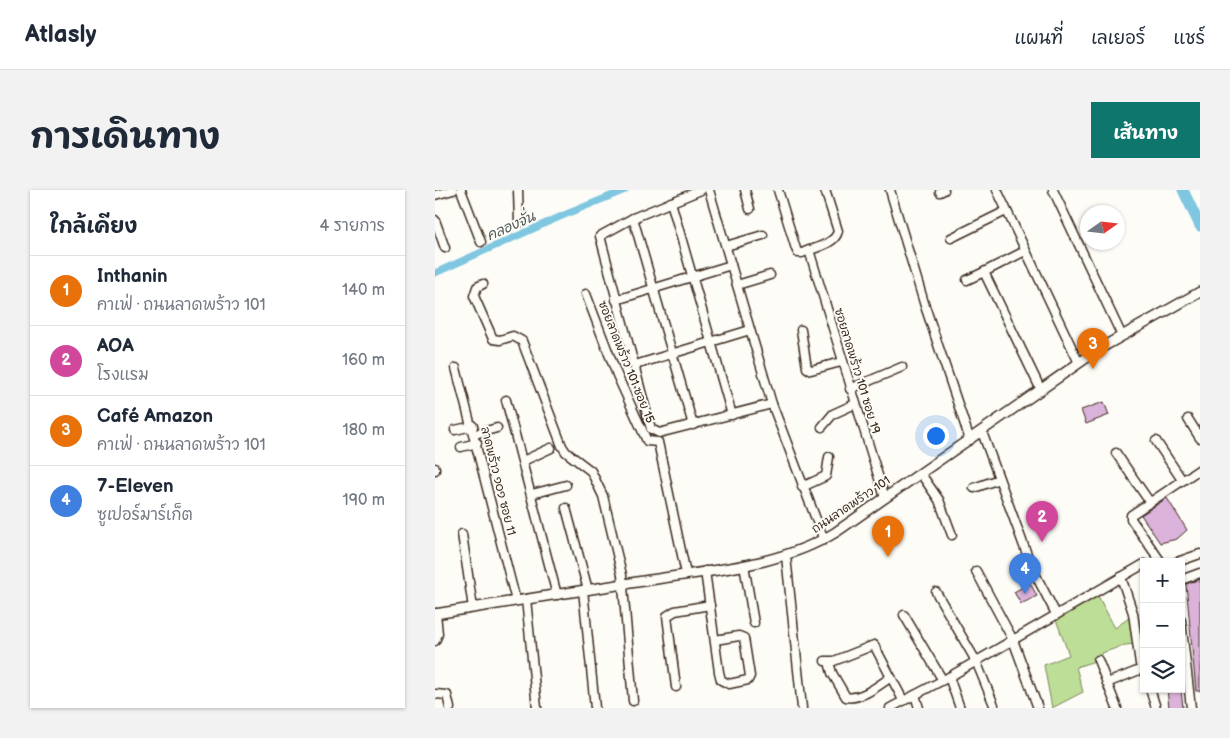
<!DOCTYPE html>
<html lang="th">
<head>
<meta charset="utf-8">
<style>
	body { margin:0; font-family:"Balsamiq Sans","Playpen Sans Thai",sans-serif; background:#f2f2f3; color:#1f2937 }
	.controls { position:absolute; right:15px; bottom:15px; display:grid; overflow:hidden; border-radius:0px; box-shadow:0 1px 4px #0004 }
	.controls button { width:45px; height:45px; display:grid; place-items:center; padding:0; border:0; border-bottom:1px solid #e0e1e3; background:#fff; color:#1f2937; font:25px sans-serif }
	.compass { position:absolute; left:645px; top:15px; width:45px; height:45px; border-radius:50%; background:#fff; box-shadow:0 1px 4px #0004; rotate:76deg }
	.you { position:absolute; left:500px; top:245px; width:18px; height:18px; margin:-12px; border:4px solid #fff; border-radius:50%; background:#1a73e8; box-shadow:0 0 0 8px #1a73e833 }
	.badge { display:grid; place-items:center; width:32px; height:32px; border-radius:50%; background:#0f766e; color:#fff; font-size:16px; font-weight:700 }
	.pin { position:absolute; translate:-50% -41px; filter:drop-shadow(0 1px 2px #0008) }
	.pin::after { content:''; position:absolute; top:26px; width:18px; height:15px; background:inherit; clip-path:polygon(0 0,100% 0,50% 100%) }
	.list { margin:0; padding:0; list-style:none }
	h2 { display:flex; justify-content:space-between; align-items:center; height:65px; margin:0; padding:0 20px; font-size:21px }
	h2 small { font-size:16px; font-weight:400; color:#747a83 }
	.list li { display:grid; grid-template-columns:32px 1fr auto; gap:15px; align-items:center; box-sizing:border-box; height:70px; padding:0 20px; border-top:1px solid #e0e1e3 }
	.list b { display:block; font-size:19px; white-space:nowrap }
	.list p { margin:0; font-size:16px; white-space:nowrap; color:#747a83 }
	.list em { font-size:16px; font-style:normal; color:#747a83 }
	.icon { flex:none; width:28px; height:28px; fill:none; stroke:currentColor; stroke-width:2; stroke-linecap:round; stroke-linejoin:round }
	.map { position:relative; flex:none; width:765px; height:518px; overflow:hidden; border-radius:0px }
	header { display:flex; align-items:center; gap:30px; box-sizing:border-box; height:70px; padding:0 25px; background:#fff; border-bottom:1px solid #e0e1e3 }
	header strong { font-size:24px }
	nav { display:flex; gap:28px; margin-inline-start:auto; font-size:18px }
	.intro { display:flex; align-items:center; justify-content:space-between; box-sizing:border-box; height:120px; padding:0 30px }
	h1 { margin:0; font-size:35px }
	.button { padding:12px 22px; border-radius:0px; background:#0f766e; color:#fff; font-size:18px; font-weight:700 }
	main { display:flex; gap:30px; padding:0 30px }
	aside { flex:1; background:#fff; border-radius:0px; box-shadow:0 1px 4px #0004 }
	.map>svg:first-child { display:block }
</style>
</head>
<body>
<header>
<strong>Atlasly</strong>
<nav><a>แผนที่</a><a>เลเยอร์</a><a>แชร์</a></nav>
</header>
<div class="intro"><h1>การเดินทาง</h1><a class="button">เส้นทาง</a></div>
<main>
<aside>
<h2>ใกล้เคียง<small>4 รายการ</small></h2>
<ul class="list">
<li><span class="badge" style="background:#e8710a">1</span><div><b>Inthanin</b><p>คาเฟ่ · ถนนลาดพร้าว 101</p></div><em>140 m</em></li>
<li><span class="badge" style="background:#d1479c">2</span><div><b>AOA</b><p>โรงแรม</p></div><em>160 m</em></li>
<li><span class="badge" style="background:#e8710a">3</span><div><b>Café Amazon</b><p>คาเฟ่ · ถนนลาดพร้าว 101</p></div><em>180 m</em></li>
<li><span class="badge" style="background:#3f7fe0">4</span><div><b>7-Eleven</b><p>ซูเปอร์มาร์เก็ต</p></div><em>190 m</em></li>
</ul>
</aside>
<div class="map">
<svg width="765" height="518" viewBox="0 0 765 518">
	<rect width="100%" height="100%" fill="#fdfcf7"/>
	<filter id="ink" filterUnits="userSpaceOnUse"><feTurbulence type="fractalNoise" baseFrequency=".02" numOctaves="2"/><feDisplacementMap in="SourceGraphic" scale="10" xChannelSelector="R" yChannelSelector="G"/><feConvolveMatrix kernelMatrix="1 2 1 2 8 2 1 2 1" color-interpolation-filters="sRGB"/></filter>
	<g filter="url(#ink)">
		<polygon fill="#bdde97" stroke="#7c845a" points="662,404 680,438 695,427 701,454 690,455 667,463 663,470 641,477 648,502 617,518 609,475 634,465 620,427"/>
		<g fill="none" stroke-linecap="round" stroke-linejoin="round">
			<polyline stroke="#7fc6e0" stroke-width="7" points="0,83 129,25 190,0"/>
			<polyline stroke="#7fc6e0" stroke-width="11" points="748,0 765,36"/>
		</g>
		<g fill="#dbb2d9" stroke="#3b2a1e">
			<polygon points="669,212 674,225 651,234 646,220"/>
			<polygon points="732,308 752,340 742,349 725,353 706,325"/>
			<polygon points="765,389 765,501 761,501 751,394"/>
			<polygon points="595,393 602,406 586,414 579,402"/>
			<polygon points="732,499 746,499 748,518 734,518"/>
		</g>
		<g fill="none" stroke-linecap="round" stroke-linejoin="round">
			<defs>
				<g id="minor">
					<polyline points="26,0 46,52"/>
					<polyline points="83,0 84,33"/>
					<polyline points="266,0 198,28 165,46 216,239 224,243 337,214"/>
					<polyline points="274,0 337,214 389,350"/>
					<polyline points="310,0 315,19"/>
					<path d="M343 0 361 59 363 63H367C378 58 400 55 403 41L390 0"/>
					<polyline points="455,0 490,116 535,250"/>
					<polyline points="562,0 644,173"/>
					<polyline points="618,0 687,146"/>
					<polyline points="505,2 509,0"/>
					<polyline points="0,5 18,0"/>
					<polyline points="236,12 297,225"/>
					<polyline points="198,28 258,235"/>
					<polyline points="0,30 10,58"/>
					<polyline points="516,48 571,21"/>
					<polyline points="291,56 328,45"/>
					<polyline points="374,60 450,308"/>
					<polyline points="590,61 549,82 606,200"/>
					<polyline points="532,90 549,82"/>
					<polyline points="48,94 42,97 39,106 58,149 65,150 78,146 87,151 127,256 131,262 156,281 168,306 187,385 198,511"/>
					<polyline points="302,95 335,85"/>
					<polyline points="151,104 182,185 212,251 223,252 251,384"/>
					<polyline points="181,110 296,75"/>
					<polyline points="366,140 372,178 376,180 406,172"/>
					<polyline points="200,175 315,140"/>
					<polyline points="21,178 81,411"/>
					<polyline points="415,199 467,177"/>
					<polyline points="71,210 122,405"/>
					<polyline points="753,229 765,248"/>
					<polyline points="387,237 398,224 420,214"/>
					<polyline points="20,240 38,236"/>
					<polyline points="547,242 597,378 621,424"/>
					<polyline points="40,244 62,238"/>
					<polyline points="721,251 747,290"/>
					<polyline points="26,257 42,253"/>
					<polyline points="681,263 714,311"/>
					<polyline points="88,271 116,258"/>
					<polyline points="0,278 0,280"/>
					<polyline points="486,284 504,310 517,345"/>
					<polyline points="367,297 391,286 394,267"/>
					<polyline points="539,298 564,289"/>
					<polyline points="97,304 131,295"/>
					<polyline points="131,318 153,400"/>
					<polyline points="27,344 38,418"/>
					<polyline points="351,366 367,518"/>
					<polyline points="726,372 696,329 696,325 765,279"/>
					<polyline points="742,372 765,364"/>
					<polyline points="309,375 319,433"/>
					<polyline points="270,381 284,482 286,490 294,494 313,490 315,486 309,448 304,446 280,450"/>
					<polyline points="541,381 578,450 603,518"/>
					<polyline points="686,387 698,423 705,474 709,482"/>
					<polyline points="746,390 765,383"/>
					<polyline points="148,400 160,518"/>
					<polyline points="501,402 541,471 559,515"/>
					<polyline points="91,409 102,518"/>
					<polyline points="469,425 507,489"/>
					<polyline points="746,430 756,518"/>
					<polyline points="0,451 3,444 1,423"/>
					<polyline points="663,470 682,518"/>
					<polyline points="390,471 399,471 439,455 468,510"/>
					<path d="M394 472 397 483 411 507C426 510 444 495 456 487"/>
					<polyline points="514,487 525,518"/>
					<polyline points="672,493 707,479"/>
					<polyline points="241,497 232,426 240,421 275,415"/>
					<polyline points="715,499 721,518"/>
					<polyline points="0,504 12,505 15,518"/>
					<polyline points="480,505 484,518"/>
					<polyline points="455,518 514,487 709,374"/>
				</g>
				<path id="tertiary" d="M0 424C72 412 143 401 215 390 278 380 346 376 401 342L664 159 765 102"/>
			</defs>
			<use href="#minor" stroke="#3b2a1e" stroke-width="11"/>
			<use href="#tertiary" stroke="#3b2a1e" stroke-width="12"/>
			<use href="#minor" stroke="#fdfcf7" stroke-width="8"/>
			<use href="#tertiary" stroke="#fdfcf7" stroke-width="9"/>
		</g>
	</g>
	<g text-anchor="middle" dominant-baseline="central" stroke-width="4" stroke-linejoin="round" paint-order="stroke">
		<g font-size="12" fill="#3b2a1e" stroke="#fdfcf7">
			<text transform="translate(191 172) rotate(68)">ซอยลาดพร้าว 101 ซอย 15</text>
			<text transform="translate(422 181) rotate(73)">ซอยลาดพร้าว 101 ซอย 19</text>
			<text transform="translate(63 291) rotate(76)">ลาดพร้าว ๑๐๑ ซอย 11</text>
			<text transform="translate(416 315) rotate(-34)">ถนนลาดพร้าว 101</text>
		</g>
		<g font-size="14" font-style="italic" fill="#4f5958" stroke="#fdfcf7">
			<text transform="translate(76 36) rotate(-24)">คลองจั่น</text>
		</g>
	</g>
</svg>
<div class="controls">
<button>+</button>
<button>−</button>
<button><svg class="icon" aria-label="layers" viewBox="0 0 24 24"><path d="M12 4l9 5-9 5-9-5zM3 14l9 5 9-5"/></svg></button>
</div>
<svg class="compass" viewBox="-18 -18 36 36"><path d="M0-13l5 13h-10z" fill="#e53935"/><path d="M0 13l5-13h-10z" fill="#747a83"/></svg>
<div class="you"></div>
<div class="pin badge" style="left:453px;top:367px;background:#e8710a">1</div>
<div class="pin badge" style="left:607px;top:352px;background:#d1479c">2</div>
<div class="pin badge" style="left:658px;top:179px;background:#e8710a">3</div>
<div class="pin badge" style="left:590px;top:404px;background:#3f7fe0">4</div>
</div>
</main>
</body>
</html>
